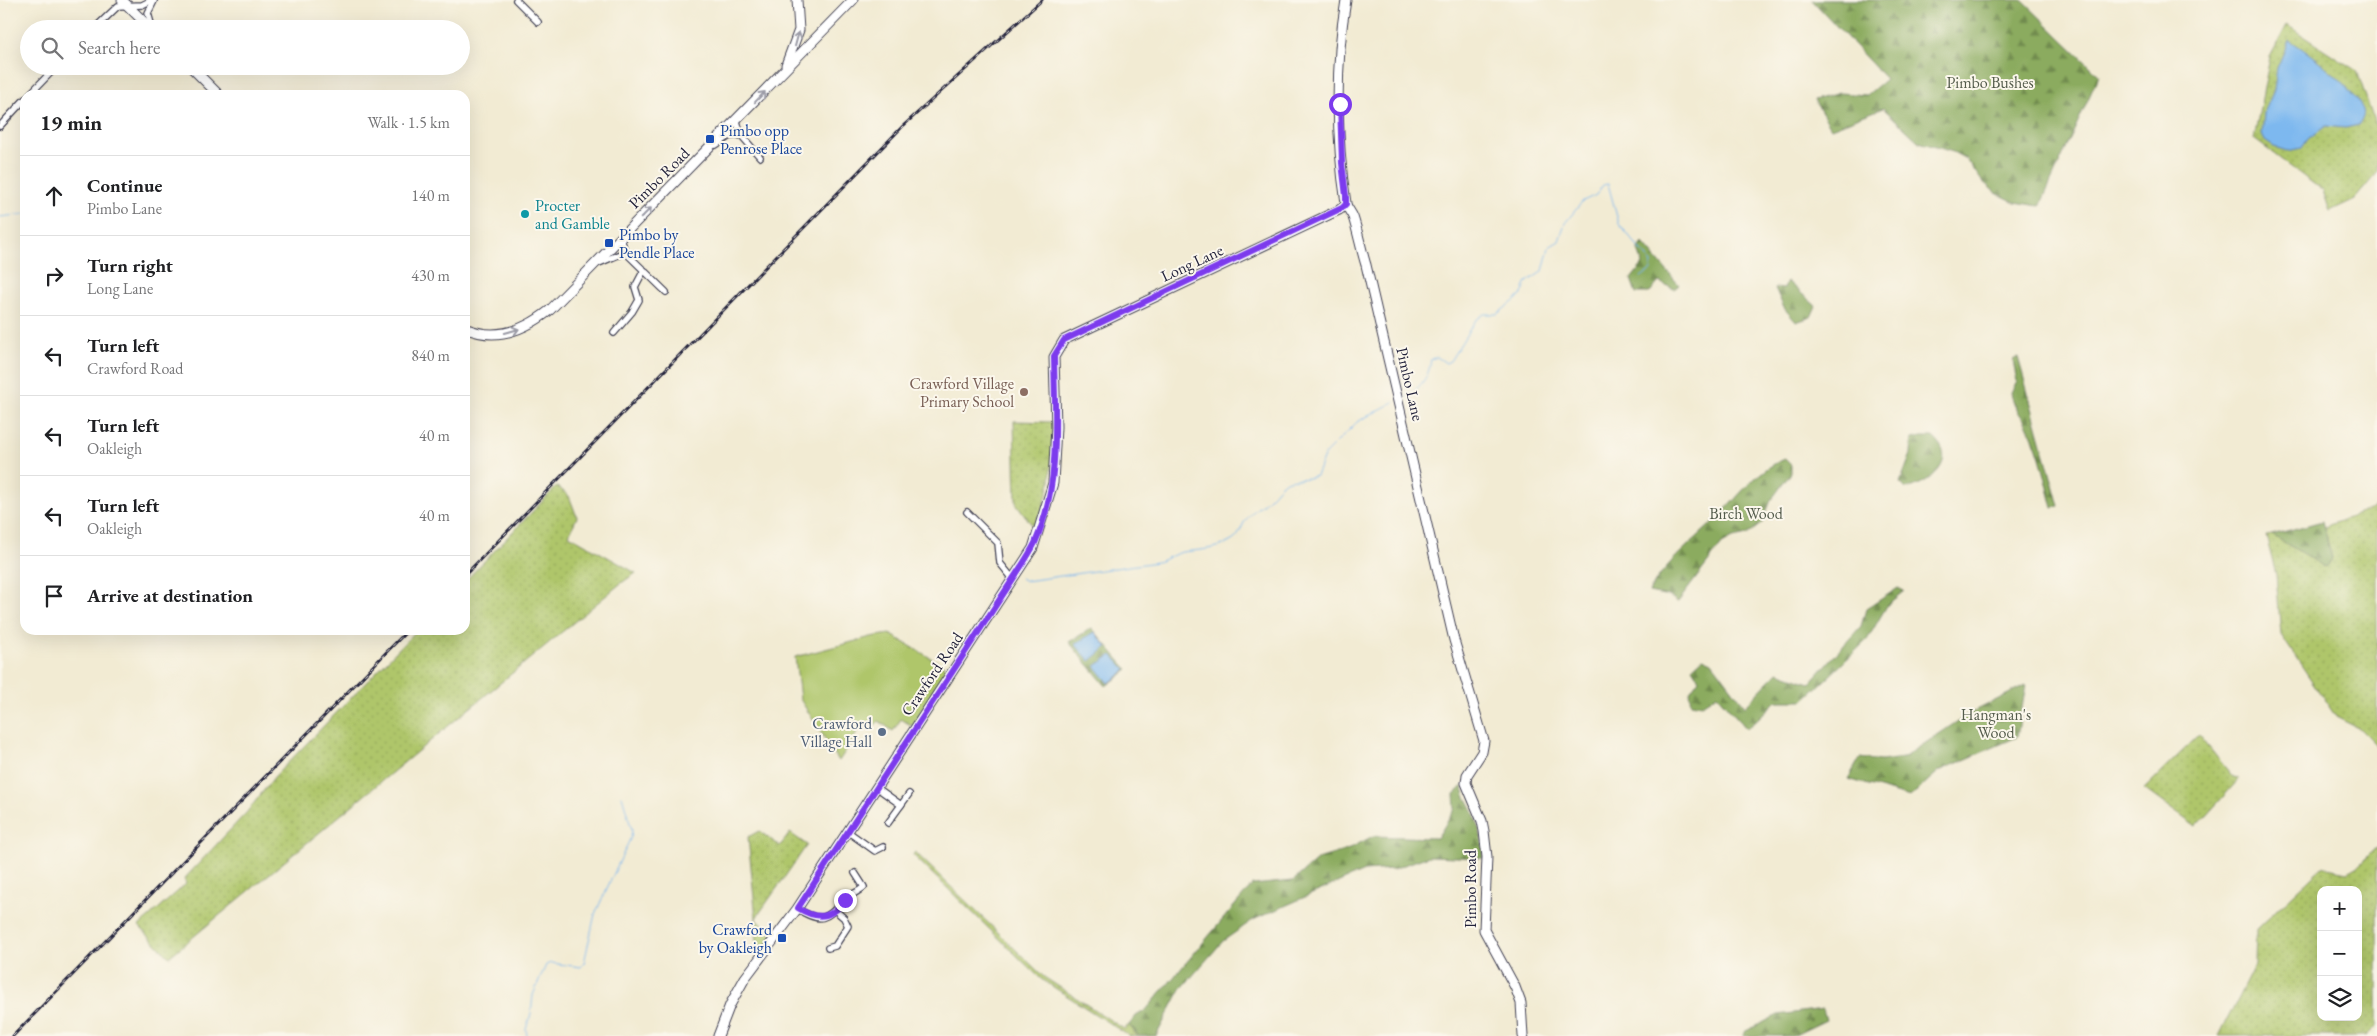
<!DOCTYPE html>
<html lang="en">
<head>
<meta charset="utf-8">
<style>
	body { margin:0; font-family:"EB Garamond",serif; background:#f6f6f6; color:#202124 }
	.controls { position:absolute; right:15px; bottom:15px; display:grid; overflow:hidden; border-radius:10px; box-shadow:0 5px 20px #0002 }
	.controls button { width:45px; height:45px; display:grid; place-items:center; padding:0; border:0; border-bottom:1px solid #e0e0e0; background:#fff; color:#202124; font:25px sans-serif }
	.stop { position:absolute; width:15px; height:15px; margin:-11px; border:4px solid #7c3aed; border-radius:50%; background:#fff }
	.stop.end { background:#7c3aed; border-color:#fff; box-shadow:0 1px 5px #0008 }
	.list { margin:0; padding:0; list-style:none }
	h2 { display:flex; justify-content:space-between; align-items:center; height:65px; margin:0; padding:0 20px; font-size:21px }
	h2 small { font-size:16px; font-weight:400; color:#757577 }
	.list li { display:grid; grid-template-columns:32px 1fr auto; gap:15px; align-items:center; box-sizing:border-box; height:80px; padding:0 20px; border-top:1px solid #e0e0e0 }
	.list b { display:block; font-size:19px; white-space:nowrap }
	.list p { margin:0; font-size:16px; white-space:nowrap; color:#757577 }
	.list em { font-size:16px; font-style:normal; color:#757577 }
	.icon { flex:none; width:28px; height:28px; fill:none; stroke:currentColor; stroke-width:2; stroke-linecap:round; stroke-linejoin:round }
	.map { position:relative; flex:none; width:2377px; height:1036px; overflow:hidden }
	.search { position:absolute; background:#fff; box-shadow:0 5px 20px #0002; left:20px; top:20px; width:450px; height:55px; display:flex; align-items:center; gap:12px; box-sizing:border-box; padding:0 18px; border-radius:28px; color:#757577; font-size:19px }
	.panel { position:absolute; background:#fff; box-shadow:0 5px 20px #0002; left:20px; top:90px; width:450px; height:545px; border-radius:15px }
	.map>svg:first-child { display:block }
</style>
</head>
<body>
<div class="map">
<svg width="2377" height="1036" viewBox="0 0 2377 1036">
	<defs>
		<pattern id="grass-dots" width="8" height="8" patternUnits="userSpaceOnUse" patternTransform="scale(1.25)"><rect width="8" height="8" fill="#afc66a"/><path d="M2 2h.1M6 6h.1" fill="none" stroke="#96aa5d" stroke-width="1.8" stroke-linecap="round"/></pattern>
		<pattern id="forest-firs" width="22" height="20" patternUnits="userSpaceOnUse" patternTransform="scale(1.25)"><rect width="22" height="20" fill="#8bab5e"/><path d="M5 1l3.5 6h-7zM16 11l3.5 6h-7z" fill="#718b4f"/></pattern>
	</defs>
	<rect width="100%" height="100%" fill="#fbf7ec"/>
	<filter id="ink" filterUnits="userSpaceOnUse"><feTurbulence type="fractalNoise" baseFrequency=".02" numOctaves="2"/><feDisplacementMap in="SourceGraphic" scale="10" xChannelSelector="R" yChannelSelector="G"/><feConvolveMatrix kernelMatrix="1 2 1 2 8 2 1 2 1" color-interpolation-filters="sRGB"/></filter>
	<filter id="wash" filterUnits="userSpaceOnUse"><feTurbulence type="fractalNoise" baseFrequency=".0096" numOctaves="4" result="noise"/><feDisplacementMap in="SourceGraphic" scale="20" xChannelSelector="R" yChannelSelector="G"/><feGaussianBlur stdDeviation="1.12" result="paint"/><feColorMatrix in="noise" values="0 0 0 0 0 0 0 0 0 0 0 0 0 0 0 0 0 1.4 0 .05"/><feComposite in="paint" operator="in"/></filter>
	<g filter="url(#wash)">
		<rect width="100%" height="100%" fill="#f2ebd3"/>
		<g fill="url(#grass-dots)" stroke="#687452" fill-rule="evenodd">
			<polygon points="2287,25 2357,71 2377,130 2377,173 2355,199 2330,211 2323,191 2254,139 2270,57"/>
			<polygon points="1014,421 1053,422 1050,483 1037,532 1016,503"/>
			<polygon points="557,486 569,496 577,517 569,535 636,573 620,584 169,957 139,926 186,884 184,879 247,812 275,776 417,630 465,630 465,581"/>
			<polygon points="2377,507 2377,746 2360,729 2336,717 2281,635 2276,575 2266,536 2272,535 2325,567 2332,559 2324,527"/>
			<polygon points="2199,735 2233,777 2240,778 2196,827 2144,789"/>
			<polygon points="759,831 780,846 790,833 807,845 756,918 775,938 757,962 756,919 748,837"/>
			<path d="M2377 847V1026L2366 1036H2219L2255 964 2256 929 2322 867 2348 872 2357 867ZM2321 890H2358V1017H2321Z"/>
			<polygon points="915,852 1044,977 1124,1029 1129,1025 1138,1036 1129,1036 1041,979 913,855"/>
		</g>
		<g fill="url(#forest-firs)" stroke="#56664c">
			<polygon points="1812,0 2022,0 2099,75 2040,206 2015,202 1996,193 1982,181 1966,159 1953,152 1919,142 1883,108 1831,128 1814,100 1839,93 1867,95 1886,79"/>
			<polygon points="1643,243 1679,285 1674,289 1659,282 1649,293 1636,293 1631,279 1643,264 1638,250"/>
			<polygon points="1787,281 1816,306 1811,317 1796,322 1784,308 1775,288 1784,289"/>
			<path d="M2018 357 2059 506 2053 508C2046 481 2041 454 2029 429 2022 414 2013 410 2011 392L2017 382 2013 360Z"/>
			<path d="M1921 437H1933C1960 461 1930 483 1906 489L1900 483 1911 454 1912 439Z"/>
			<path d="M1785 459 1791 465V473L1771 500 1762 523 1747 535 1733 538 1722 544 1678 602 1669 596 1649 592C1664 564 1687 547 1709 526 1734 504 1753 471 1785 459Z"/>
			<polygon points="2322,521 2332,559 2325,567 2272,535"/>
			<polygon points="1898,588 1904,591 1888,604 1867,640 1803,701 1776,701 1747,729 1717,695 1702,705 1691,703 1689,693 1699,679 1692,668 1703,658 1712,662 1745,706 1778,672 1810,683 1861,626 1866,609"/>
			<polygon points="1092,628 1128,670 1106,686 1069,642"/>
			<polygon points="2026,685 2017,737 1939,771 1910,797 1848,779 1860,758 1881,761 1903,758 1967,715"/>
			<path d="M1463 786C1465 800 1469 800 1473 811 1479 825 1484 844 1484 858L1429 856 1393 869 1364 871 1253 920 1223 941 1181 989 1156 1036H1138L1129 1025 1136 1016 1146 1010 1252 885 1293 881 1318 859 1347 850 1373 836 1437 838 1455 809 1454 794Z"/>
			<polygon points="1823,1009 1826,1020 1793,1036 1743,1036 1744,1032 1778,1015"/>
		</g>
		<polygon fill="#afc66a" stroke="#687452" points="890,634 951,670 914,727 901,719 893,731 879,721 871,729 862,725 839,761 800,699 795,657 871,637"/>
		<g fill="#7db8ef" stroke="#506d95">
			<path d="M2289 40C2309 52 2357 88 2363 111 2365 116 2361 121 2359 125L2345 128 2326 126 2308 139 2302 148 2287 151 2274 147 2265 141 2262 135 2264 113 2274 90 2277 68Z"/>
			<polygon points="1095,632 1107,647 1090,661 1075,644"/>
			<polygon points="1112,655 1126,670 1109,683 1095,666"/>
		</g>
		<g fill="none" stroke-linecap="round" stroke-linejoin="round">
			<g stroke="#7db8ef" stroke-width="1">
				<polyline points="0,217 25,214"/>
				<path d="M1404 399C1420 387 1429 379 1431 359L1437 357 1446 363 1450 361 1475 321 1484 314H1497L1521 296 1527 282 1543 271 1549 247 1559 241 1565 223 1583 201 1596 195 1603 185 1608 184 1619 224 1652 263 1651 270 1641 277"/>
				<path d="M1021 578 1026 581 1157 562C1165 560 1174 554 1182 552 1198 550 1215 550 1230 542 1240 537 1240 529 1245 521 1252 510 1262 506 1270 497 1276 492 1279 485 1286 481 1291 478 1306 480 1316 476L1325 454 1357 422 1394 402"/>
				<polyline points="527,1036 526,1029 531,1014 533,995 546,965 551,963 581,967 584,963 595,914 631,837 632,830 622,796"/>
			</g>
		</g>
	</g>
	<g filter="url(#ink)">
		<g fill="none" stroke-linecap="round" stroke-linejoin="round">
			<defs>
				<g id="street">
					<polyline points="516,0 538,22"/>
					<polyline points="152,27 148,13 154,1"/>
					<polyline points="94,29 118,6 142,5 152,0"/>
					<polyline points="29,95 57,66"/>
					<polyline points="737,121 741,135 760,157"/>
					<polyline points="0,126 25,99"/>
					<polyline points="716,145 730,136 741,135"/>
					<polyline points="621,238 625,252 666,292"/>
					<polyline points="599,263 625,252"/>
					<polyline points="614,333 632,312 639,300 635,287 644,270"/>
					<polyline points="967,512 998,543 1000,563 1013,579"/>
					<polyline points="876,787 901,805"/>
					<polyline points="888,823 909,794"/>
					<polyline points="847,831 875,851 883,847"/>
					<path d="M797 909C823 924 826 919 844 900 850 895 858 892 864 887L855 873"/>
					<polyline points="828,948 835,946 848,926 844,918 836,911"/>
				</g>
				<g id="secondary">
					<polyline points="122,0 151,29"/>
					<path d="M1346 0C1335 64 1336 139 1346 203 1346 207 1351 212 1353 217 1358 232 1361 249 1366 265L1454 640 1484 741 1482 752 1467 775 1466 783 1482 821 1484 831 1487 857 1484 930 1515 987 1521 1003 1523 1036"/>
					<polyline points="786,65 799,30 797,0"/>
					<polyline points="190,66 219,95"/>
					<path d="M465 328C496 342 525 330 550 310L853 0"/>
					<polyline points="718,1036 730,1005 745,978 797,909 1033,548 1053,483 1056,427 1054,357 1064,340 1339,210 1346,205"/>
				</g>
			</defs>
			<use href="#street" stroke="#414052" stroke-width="8"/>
			<use href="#secondary" stroke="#414052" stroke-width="11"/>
			<use href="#street" stroke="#fff" stroke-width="5.5"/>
			<use href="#secondary" stroke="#fff" stroke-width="9"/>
			<defs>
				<g id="rail">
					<polyline points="465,575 903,126 1042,0"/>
					<polyline points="13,1036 408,630"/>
				</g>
			</defs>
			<use href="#rail" stroke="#22223b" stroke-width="3"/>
			<use href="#rail" stroke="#fbf7ec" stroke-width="1" stroke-dasharray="4" stroke-linecap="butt"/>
		</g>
		<defs><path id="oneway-shaft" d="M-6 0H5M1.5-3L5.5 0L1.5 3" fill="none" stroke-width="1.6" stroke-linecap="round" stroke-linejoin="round" transform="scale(1.25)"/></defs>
		<g stroke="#9c9ca7">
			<use href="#oneway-shaft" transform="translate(797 39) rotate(-75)"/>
			<use href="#oneway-shaft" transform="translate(760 97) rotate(-46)"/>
			<use href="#oneway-shaft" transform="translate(646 213) rotate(-45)"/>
			<use href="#oneway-shaft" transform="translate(512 331) rotate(-16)"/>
		</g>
	</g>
	<g fill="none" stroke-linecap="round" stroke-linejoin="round" filter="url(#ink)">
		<path stroke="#7c3aed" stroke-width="6" d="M845 900C832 919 817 920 798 908L1013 579C1021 567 1029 555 1035 543 1061 484 1055 419 1054 356L1064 340 1342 208 1346 204V196L1342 163 1340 104"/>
	</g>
	<g fill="#1a4fb4" stroke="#fbf7ec" stroke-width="2">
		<rect x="705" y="134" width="10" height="10" rx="2.5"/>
		<rect x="604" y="238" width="10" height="10" rx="2.5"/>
		<rect x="777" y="933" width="10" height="10" rx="2.5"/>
	</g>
	<circle fill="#0f9aa8" stroke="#fbf7ec" stroke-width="2" cx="525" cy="214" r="5"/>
	<circle fill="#8d6e63" stroke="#fbf7ec" stroke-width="2" cx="1024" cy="392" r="5"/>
	<circle fill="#5c6f8a" stroke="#fbf7ec" stroke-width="2" cx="882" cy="732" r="5"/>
	<g text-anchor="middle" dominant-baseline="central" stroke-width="4" stroke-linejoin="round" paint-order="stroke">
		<g font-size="16" fill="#535b4b" stroke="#fbf7ec">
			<text x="1990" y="82">Pimbo Bushes</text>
			<text x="1746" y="513">Birch Wood</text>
			<text x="1996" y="714">Hangman's<tspan x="1996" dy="18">Wood</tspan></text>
		</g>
		<g font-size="16" fill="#164399" stroke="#fbf7ec" text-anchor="start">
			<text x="720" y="130">Pimbo opp<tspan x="720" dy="18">Penrose Place</tspan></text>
			<text x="619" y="234">Pimbo by<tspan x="619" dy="18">Pendle Place</tspan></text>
			<text x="772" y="929" text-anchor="end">Crawford<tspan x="772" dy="18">by Oakleigh</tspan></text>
		</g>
		<g font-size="16" fill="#22223b" stroke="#fbf7ec">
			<text transform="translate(659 178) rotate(-45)">Pimbo Road</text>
			<text transform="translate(1192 263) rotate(-25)">Long Lane</text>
			<text transform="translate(1410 384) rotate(77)">Pimbo Lane</text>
			<text transform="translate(932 674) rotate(-56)">Crawford Road</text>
			<text transform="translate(1470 889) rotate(-90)">Pimbo Road</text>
		</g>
		<g font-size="16" fill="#0d838f" stroke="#fbf7ec" text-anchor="start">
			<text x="535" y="205">Procter<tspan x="535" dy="18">and Gamble</tspan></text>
		</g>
		<g font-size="16" fill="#785e54" stroke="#fbf7ec" text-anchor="end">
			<text x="1014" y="383">Crawford Village<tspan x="1014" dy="18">Primary School</tspan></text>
		</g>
		<g font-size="16" fill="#4e5e75" stroke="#fbf7ec" text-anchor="end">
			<text x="872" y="723">Crawford<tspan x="872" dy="18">Village Hall</tspan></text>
		</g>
	</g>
</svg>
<div class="controls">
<button>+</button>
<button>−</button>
<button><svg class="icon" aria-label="layers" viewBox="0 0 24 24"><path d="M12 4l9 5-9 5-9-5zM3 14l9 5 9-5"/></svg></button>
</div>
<div class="stop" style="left:1340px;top:104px"></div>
<div class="stop end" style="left:845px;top:900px"></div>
<div class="search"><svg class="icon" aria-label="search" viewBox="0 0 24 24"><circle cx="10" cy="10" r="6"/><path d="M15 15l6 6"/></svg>Search here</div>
<section class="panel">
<h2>19 min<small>Walk · 1.5 km</small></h2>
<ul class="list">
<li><svg class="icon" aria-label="ahead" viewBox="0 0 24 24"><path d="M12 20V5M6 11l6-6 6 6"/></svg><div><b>Continue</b><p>Pimbo Lane</p></div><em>140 m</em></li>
<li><svg class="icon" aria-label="right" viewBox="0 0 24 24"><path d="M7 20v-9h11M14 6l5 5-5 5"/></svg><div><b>Turn right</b><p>Long Lane</p></div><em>430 m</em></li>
<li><svg class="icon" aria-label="left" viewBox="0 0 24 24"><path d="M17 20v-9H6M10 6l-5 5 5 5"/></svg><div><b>Turn left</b><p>Crawford Road</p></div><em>840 m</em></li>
<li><svg class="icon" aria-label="left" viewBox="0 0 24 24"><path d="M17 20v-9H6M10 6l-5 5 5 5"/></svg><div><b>Turn left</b><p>Oakleigh</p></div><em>40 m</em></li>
<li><svg class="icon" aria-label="left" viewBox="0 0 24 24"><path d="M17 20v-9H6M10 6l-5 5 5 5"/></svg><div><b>Turn left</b><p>Oakleigh</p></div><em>40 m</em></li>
<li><svg class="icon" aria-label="arrive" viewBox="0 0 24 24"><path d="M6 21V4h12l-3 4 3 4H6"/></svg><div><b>Arrive at destination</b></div></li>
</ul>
</section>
</div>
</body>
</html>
